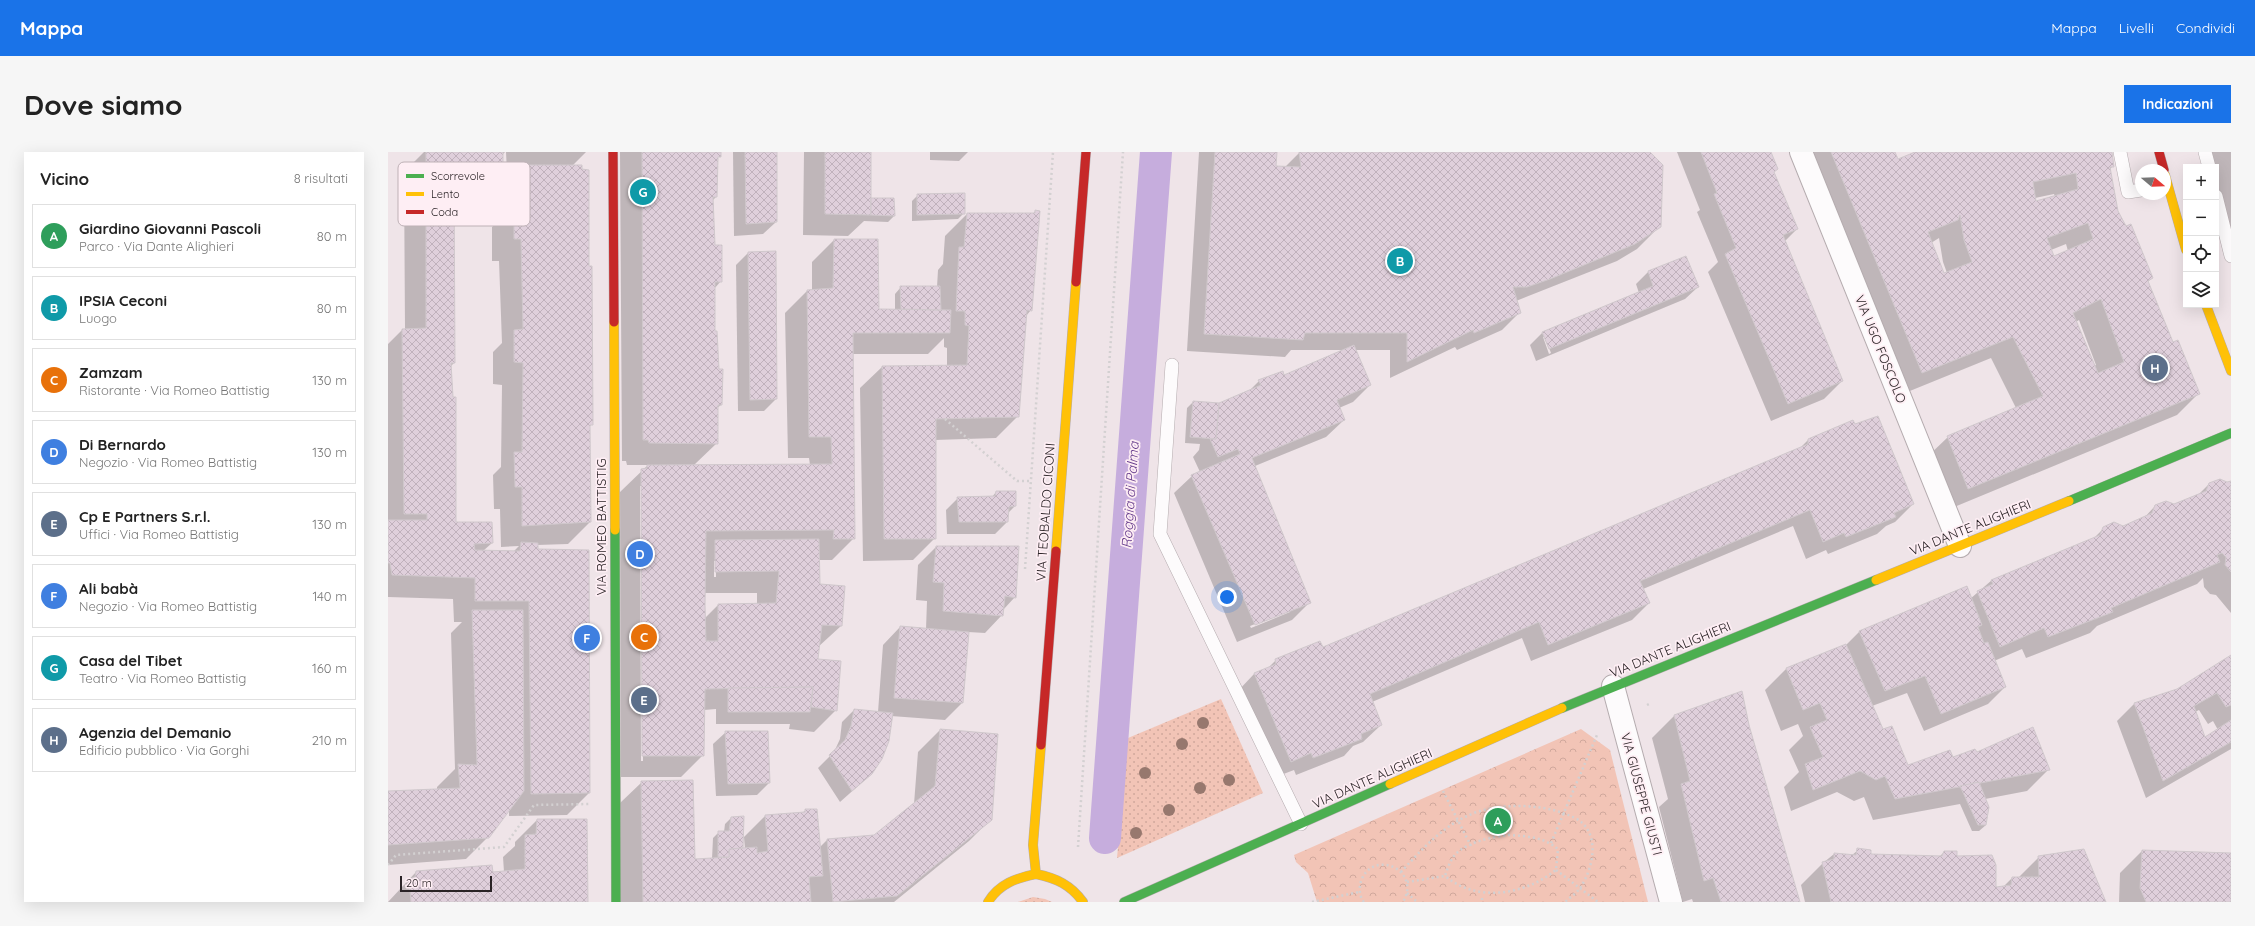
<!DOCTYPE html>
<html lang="it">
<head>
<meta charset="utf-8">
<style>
	body { margin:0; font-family:Quicksand,sans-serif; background:#f6f6f6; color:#222 }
	.controls { position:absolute; right:12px; top:12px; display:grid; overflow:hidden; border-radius:0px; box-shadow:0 4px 16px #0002 }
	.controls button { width:36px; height:36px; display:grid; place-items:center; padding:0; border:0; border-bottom:1px solid #e0e0e0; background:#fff; color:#222; font:20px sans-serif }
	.compass { position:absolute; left:1747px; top:12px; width:36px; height:36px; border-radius:50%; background:#fff; box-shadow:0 4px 16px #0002; rotate:109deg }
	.scale { position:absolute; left:12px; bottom:10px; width:92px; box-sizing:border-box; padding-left:4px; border:2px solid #2a2326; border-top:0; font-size:11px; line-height:14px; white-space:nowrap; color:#2a2326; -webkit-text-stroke:3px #feeef4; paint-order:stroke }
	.you { position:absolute; left:839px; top:445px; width:14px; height:14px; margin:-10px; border:3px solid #fff; border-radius:50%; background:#1a73e8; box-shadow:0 0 0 6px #1a73e833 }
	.badge { display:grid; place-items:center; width:26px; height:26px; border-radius:50%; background:#1a73e8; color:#fff; font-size:13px; font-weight:700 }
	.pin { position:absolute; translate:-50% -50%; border:2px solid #fff; box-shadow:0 1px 4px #0006 }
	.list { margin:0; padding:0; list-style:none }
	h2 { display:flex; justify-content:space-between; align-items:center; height:52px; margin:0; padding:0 16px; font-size:17px }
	h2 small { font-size:13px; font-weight:400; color:#767676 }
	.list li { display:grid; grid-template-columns:26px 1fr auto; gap:12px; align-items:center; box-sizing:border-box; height:64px; margin:0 8px 8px; padding:0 8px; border:1px solid #e0e0e0; border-radius:0px }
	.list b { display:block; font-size:15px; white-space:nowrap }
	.list p { margin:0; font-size:13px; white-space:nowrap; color:#767676 }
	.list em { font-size:13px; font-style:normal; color:#767676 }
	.icon { flex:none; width:22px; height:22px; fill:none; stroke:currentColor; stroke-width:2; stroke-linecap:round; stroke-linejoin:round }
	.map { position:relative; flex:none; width:1843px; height:750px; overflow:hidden; border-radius:0px }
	header { display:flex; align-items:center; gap:24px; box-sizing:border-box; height:56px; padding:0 20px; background:#1a73e8; color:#fff }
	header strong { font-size:19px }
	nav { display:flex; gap:22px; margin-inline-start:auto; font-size:14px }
	.intro { display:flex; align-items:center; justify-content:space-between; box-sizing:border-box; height:96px; padding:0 24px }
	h1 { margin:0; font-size:28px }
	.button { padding:10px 18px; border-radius:0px; background:#1a73e8; color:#fff; font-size:14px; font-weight:700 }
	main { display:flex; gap:24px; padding:0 24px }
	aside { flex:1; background:#fff; border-radius:0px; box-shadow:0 4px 16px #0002 }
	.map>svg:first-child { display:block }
</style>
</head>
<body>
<header>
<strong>Mappa</strong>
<nav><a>Mappa</a><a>Livelli</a><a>Condividi</a></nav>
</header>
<div class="intro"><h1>Dove siamo</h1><a class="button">Indicazioni</a></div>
<main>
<aside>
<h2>Vicino<small>8 risultati</small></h2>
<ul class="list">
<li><span class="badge" style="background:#2e9e5b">A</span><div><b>Giardino Giovanni Pascoli</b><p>Parco · Via Dante Alighieri</p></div><em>80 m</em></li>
<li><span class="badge" style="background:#0f9aa8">B</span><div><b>IPSIA Ceconi</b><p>Luogo</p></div><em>80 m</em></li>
<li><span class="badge" style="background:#e8710a">C</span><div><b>Zamzam</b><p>Ristorante · Via Romeo Battistig</p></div><em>130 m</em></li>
<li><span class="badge" style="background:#3f7fe0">D</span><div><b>Di Bernardo</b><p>Negozio · Via Romeo Battistig</p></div><em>130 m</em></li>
<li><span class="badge" style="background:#5c6f8a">E</span><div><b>Cp E Partners S.r.l.</b><p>Uffici · Via Romeo Battistig</p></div><em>130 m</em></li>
<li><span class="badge" style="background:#3f7fe0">F</span><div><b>Ali babà</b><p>Negozio · Via Romeo Battistig</p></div><em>140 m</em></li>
<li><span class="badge" style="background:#0f9aa8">G</span><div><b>Casa del Tibet</b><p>Teatro · Via Romeo Battistig</p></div><em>160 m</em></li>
<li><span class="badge" style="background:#5c6f8a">H</span><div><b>Agenzia del Demanio</b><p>Edificio pubblico · Via Gorghi</p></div><em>210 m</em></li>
</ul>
</aside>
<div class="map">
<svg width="1843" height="750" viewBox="0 0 1843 750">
	<defs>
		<pattern id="grass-dots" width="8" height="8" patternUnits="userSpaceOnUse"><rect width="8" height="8" fill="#f2c4b6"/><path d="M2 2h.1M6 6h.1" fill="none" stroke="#d0a89c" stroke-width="1.8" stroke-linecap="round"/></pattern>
		<pattern id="park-crowns" width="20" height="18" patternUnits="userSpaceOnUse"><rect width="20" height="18" fill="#f2c4b6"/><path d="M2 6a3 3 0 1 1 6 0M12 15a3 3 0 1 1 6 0" fill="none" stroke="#d0a89c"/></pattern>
		<pattern id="building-cross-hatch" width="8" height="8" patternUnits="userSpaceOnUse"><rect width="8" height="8" fill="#dfcfdb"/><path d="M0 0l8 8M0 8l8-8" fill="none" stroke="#c0b1bc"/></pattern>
	</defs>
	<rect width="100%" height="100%" fill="#efe4e8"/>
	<g fill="url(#grass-dots)">
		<polygon points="833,547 875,641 729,706 740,586"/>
		<polygon points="645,745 657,747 664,750 630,750"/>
	</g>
	<polygon fill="url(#park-crowns)" points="1193,577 1222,598 1260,750 929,750 920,721 908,710 906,703"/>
	<g fill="#0003" fill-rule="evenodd">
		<polygon points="36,0 117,0 114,3 114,18 93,40 65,40 66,211 62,215 67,371 104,391 95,399 126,399 131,394 113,395 112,357 106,357 105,323 113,315 114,233 105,232 105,200 114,191 111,109 104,109 104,75 112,68 111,36 127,20 119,20 118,0 198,0 184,14 200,115 204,272 201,275 202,370 180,392 149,393 150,398 200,399 201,641 179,663 121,664 121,658 100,685 78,707 0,713 0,640 49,638 49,635 67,617 63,481 74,470 66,470 65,447 0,445 0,192 14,178 17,178 16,20"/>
		<path d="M232 0H332L329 7 328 45 325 48 326 94 333 129 326 137V180L333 253 329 256V291L306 313H422L421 306H400L397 161 419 139H424V110L446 88 490 158H507V142L513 135H549L550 118 555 112 557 84 579 62H645L647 59 643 158 638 164 630 264 608 286 547 288V386L525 408 475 409 472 236 494 215 559 214V196L556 195V186L540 202H464L466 386 444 408H431V433L453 474 430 495 429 508 448 558 426 580 401 577 402 572H328V557L316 558 315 603 293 625H233L232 340 260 313H239L238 309H234ZM252 334H254L255 609H253ZM326 409H328V425H326ZM316 441H369V453H330L316 467Z"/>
		<polygon points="345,0 388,0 388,70 375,82 346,84"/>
		<polygon points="416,0 481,0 482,49 506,64 500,70 476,69 460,84 415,83"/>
		<polygon points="542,0 580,0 571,9 542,8"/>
		<path d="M811 0H888L887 15H897L911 1 1272 74 1249 97 1229 109 1128 149 1131 161 1114 178 1069 198 1067 195 1002 226V198H967L982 233 965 250 951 256 956 268 938 285 867 314 922 450 904 468 849 490 786 341 804 324 812 320 805 305 811 298 812 292 797 291 799 256 805 250 831 252 861 239 871 229 896 224 957 198H903L897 205 799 199ZM902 458V460L863 476 862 474Z"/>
		<polygon points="1289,0 1382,0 1385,20 1409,77 1397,89 1454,229 1436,247 1383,269 1320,120 1330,110 1309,60 1312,58"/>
		<path d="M1412 0H1506L1509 8 1529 0H1723L1725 14 1721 18 1729 59 1763 126 1760 130 1785 191 1810 242 1789 263 1559 358 1538 306 1560 285 1628 256 1603 206 1512 243ZM1666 42 1667 45 1648 51 1647 46ZM1551 86 1555 110 1559 121 1555 122 1543 91ZM1678 92 1680 99 1665 105 1663 98ZM1691 168 1708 213 1706 214 1688 170Z"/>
		<polygon points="1821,0 1843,0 1843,97 1828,32 1828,15 1824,15"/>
		<polygon points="530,43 576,61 570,67 524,69 524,49"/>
		<polygon points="360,101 388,247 376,259 350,259 348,113"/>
		<path d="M1298 105 1310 135 1297 147 1148 209 1142 193 1154 181 1251 141 1248 132 1260 120ZM1155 185H1157L1163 201 1161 202Z"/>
		<polygon points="1420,288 1525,352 1507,370 1498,374 1489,382 1440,402 1438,398 1418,407 1405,374 1255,437 1261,451 1244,468 1143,509 1134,486 984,550 993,573 975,590 965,594 956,604 908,623 906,618 885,626 849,540 866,522 879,517 888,508 934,496 1411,297"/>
		<polygon points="1843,330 1843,461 1828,443 1822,442 1816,435 1815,426 1809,432 1709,474 1702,481 1638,506 1634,497 1606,509 1617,535 1600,552 1536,579 1519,541 1484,554 1494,579 1519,615 1588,602 1660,618 1639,639 1597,647 1598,673 1591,679 1584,679 1572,652 1485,668 1476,645 1466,649 1449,640 1403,659 1396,635 1411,620 1401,598 1415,584 1410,572 1393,579 1377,538 1398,517 1458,493 1471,480 1582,447 1604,428 1705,387 1716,376 1735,375 1756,366 1767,354 1786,353 1810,343 1821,332"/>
		<polygon points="608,340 627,354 620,361 619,370 607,382 559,382 558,358 570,346 604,345"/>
		<polygon points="548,395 627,445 615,458 614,463 597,481 580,480 574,551 557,568 503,564 470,634 452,650 430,616 446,600 452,587 454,570 466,558 490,560 495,493 512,475 538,477 539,449 528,448 530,413"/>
		<path d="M1843 506V597L1758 646 1729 569 1746 552 1789 538ZM1811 558 1820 572 1825 569 1830 578 1817 586 1807 560Z"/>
		<polygon points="1353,541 1361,573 1411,750 1305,750 1304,747 1295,750 1271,655 1280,647 1264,586 1286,564"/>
		<polygon points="552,578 603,667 581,689 506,750 233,750 232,651 254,630 306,708 324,707 325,686 331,680 336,680 337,672 343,666 352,697 357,697 356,685 377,664 414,661 418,658 431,696 439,688 487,684 526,652 530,600"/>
		<polygon points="338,580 381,631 369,643 328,644 325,592"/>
		<polygon points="149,668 199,750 0,750 28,720 116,720 115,705 127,694 127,690"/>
		<polygon points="1470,698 1482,703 1551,705 1556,700 1569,705 1607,736 1615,735 1624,726 1630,726 1651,705 1716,750 1417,750 1413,733 1435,711 1446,702 1463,704"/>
		<polygon points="1754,699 1843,702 1843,750 1731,750 1732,721"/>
	</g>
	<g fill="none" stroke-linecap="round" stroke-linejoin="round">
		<polyline stroke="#c6addd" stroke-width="32" points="717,686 768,0"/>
	</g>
	<g fill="url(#building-cross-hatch)" stroke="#d0c8cc" fill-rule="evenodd">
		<polygon points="38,0 115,0 115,19 66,19 67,211 63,211 65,245 68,245 68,370 104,370 105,391 86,392 87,398 132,399 133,390 150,391 150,397 201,398 202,641 143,642 141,449 87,449 87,426 4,423 2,411 0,411 0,368 39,368 39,362 16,362 14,177 38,176"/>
		<polygon points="254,0 333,0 333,5 330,5 329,45 325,45 327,93 334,93 334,130 327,130 327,179 329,179 331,217 335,217 334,253 330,253 330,292 261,291 260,288 255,288"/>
		<polygon points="357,0 389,0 389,70 358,72"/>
		<polygon points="437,0 483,0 483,63 437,62"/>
		<polygon points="827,0 889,0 888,14 913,15 911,0 1262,0 1275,13 1273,75 1247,92 1162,127 1139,135 1125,135 1133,161 1086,181 1085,178 1019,210 1019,181 917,181 915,188 816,182"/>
		<polygon points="1313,0 1383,0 1390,17 1386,20 1410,77 1395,83 1455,229 1400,252 1337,102 1348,96 1326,42 1329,41"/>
		<path d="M1443 0H1507L1510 7 1527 0H1724L1726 15H1722L1730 59 1738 74 1743 72 1765 126 1760 129 1785 190 1790 188 1812 242 1580 337 1559 284 1655 244 1625 185 1534 221ZM1688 21 1690 37 1648 49 1645 30ZM1572 63 1576 88 1584 110 1556 121 1540 80 1570 68ZM1700 71 1705 87 1666 104 1659 86ZM1713 147 1736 210 1710 221 1685 161Z"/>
		<polygon points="132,13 194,13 194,17 201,18 201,114 204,114 205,273 202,273 203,370 134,374 134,335 127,335 126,300 134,300 135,211 126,210 126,178 135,177 133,87 126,87 126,53 133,53"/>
		<polygon points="577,41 577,62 529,63 529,42"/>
		<polygon points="483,46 506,46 507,64 483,63"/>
		<polygon points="647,58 652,59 644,159 639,158 631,265 548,267 548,387 496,387 494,214 579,213 581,174 577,173 577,159 568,159 571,95 576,95 579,61 647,61"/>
		<polygon points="446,87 490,87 491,157 563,158 562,181 465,181 467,387 445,387 446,378 318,379 317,453 318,489 330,489 330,452 388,451 391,419 327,420 327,388 431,387 432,432 457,434 454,474 434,473 430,507 453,509 449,559 423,555 425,535 317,537 316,604 254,604 253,317 259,316 259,313 444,312 443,285 421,285 419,138 445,136"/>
		<polygon points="388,99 389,247 362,248 360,100"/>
		<polygon points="1298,104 1311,135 1161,197 1154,180 1265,134 1260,119"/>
		<polygon points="512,134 552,134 553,158 513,157"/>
		<polygon points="966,193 983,233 949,248 957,268 864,306 923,451 867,473 803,323 852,302 850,297 830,305 822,287 828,287 831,251 873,233 870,228 895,219 896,223"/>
		<polygon points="805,249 831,251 828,287 802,285"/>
		<polygon points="1490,264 1526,352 1506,361 1508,365 1458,385 1456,381 1435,390 1422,358 1252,429 1262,451 1160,493 1151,470 982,542 994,573 973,582 974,587 925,606 923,601 903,610 866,521 888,512 887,507 932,489 935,495 1420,292 1420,287 1465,268 1467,272"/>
		<polygon points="1832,327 1839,330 1843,329 1843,420 1837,413 1838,405 1834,401 1829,403 1832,410 1723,456 1725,460 1660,485 1656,476 1612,495 1589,439 1605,432 1603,428 1712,383 1715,375 1726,370 1735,374 1764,361 1767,353 1778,349 1786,352 1818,339 1821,331"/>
		<polygon points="608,339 628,339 628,354 621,355 620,370 571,370 569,345 607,344"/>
		<polygon points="548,394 631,394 628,446 617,444 615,464 555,459 556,431 545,430"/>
		<polygon points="1579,434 1594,473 1590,475 1596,491 1600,490 1618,535 1553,562 1537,524 1497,539 1471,479"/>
		<polygon points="84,458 135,458 136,639 101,686 0,693 0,639 72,636 70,612 89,613"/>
		<polygon points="512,474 581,480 575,551 506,546"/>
		<polygon points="1458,492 1495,577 1504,574 1520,613 1562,598 1565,605 1587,597 1589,600 1645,575 1662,618 1507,647 1497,624 1488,628 1472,619 1425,638 1417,612 1435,605 1422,575 1439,568 1432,551 1415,558 1398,516"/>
		<polygon points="1843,503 1843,553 1838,555 1829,541 1806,554 1817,585 1843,568 1843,590 1775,629 1746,551 1789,537"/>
		<polygon points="425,535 422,560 340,560 340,536"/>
		<polygon points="1354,539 1361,573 1412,750 1333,750 1325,726 1316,729 1293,632 1302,629 1286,563"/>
		<polygon points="466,557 505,561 501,589 494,607 484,622 464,639 441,603 457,588 463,574"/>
		<polygon points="552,577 610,582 604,668 509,744 445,750 439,687 486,683 547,634"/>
		<polygon points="337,579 380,579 382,631 340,632"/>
		<polygon points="305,628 307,707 341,705 341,697 369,695 369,701 380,699 377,663 417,660 417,657 429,657 435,724 421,725 423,750 255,750 253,629"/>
		<polygon points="1591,630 1601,655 1598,673 1590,673 1572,634"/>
		<polygon points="356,664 355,696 341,697 341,705 330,705 330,679 341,679 343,665"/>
		<polygon points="149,667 199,667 200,750 23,750 21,727 27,725 28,719 104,713 105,720 137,717 137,683 148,682"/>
		<polygon points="1469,696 1483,698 1483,702 1554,704 1556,699 1569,699 1569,704 1604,703 1608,713 1608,735 1623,733 1624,725 1651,725 1650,704 1696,697 1718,750 1443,750 1434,710 1446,707 1446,701 1468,703"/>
		<polygon points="1754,698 1843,701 1843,750 1758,750 1752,736"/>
	</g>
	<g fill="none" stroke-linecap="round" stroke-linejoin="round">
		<defs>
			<g id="lane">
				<polyline points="1732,0 1740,40 1753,38"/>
				<polyline points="1817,0 1821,15"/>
				<polyline points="1828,44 1843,104"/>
				<polyline points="784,213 772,382 913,672"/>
			</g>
			<g id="street">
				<polyline points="1413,0 1572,394"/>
				<polyline points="1225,534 1283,750"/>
			</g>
			<g id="fast">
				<polyline points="1681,349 1843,281"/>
				<polyline points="227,378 228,750"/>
				<polyline points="1174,556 1488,428"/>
				<polyline points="736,750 1002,632"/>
			</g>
			<g id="slow">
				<polyline points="1777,23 1798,98"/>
				<polyline points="1818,153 1843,219"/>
				<polyline points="226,170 227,378"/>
				<polyline points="668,399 688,130"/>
				<polyline points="1488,428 1681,349"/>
				<path d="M653 593 645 693 648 722C668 726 683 733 695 750"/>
				<polyline points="1002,632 1174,556"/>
				<path d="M600 750C611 732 628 726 648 722"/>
			</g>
			<g id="jam">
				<polyline points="225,0 226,170"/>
				<polyline points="1771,0 1776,18"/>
				<polyline points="688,130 698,0"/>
				<polyline points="653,593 668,399"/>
			</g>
		</defs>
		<use href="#lane" stroke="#b5acaf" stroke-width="14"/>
		<use href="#street" stroke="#b5acaf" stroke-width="24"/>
		<use href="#fast" stroke="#b5acaf" stroke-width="10"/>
		<use href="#slow" stroke="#b5acaf" stroke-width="10"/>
		<use href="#jam" stroke="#b5acaf" stroke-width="10"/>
		<g stroke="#d3d0d1" stroke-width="2.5" stroke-dasharray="2 3" stroke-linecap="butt">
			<polyline points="557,267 629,329 643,329"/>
			<polyline points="637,417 665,0"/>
			<polyline points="1259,553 1263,551"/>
			<polyline points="1055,639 1083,694"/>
			<path d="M1120 683C1138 684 1156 685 1170 697L1168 718C1135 744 1088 750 1057 724 1060 715 1063 705 1071 699 1084 689 1105 685 1120 683Z"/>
			<polyline points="1163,691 1209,583"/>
			<polyline points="690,695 735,0"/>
			<polyline points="0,713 8,703 116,695 146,653 201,652"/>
			<polyline points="1168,718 1210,750"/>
			<path d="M1013 720C1035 696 1059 669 1092 659 1121 651 1159 652 1187 666 1213 679 1206 716 1192 736 1189 741 1181 746 1177 750"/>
			<polyline points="1019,730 1057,724"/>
			<polyline points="1019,741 1029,750"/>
			<polyline points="1094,746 1094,750"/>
			<polyline points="924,750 971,740"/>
			<path d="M976 750C971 744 971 736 973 729 985 696 1034 718 1015 750"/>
		</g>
		<use href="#lane" stroke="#fdfbfc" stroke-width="13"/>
		<use href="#street" stroke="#fdfbfc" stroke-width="22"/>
		<use href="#fast" stroke="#4caf50" stroke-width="9"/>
		<use href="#slow" stroke="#ffc107" stroke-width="9"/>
		<use href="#jam" stroke="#c62828" stroke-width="9"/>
	</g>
	<g fill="#97786e">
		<circle cx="815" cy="571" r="6"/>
		<circle cx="794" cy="592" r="6"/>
		<circle cx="757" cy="621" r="6"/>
		<circle cx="841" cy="628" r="6"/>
		<circle cx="812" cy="636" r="6"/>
		<circle cx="781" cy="658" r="6"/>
		<circle cx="748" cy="681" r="6"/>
	</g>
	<g text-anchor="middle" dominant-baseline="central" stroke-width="3.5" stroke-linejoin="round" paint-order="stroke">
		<g font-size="13" fill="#2a2326" stroke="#feeef4">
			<text transform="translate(1493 197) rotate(68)">VIA UGO FOSCOLO</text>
			<text transform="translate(657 360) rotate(-86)">VIA TEOBALDO CICONI</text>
			<text transform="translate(213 375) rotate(-90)">VIA ROMEO BATTISTIG</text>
			<text transform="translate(1582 375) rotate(-22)">VIA DANTE ALIGHIERI</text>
			<text transform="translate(1282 497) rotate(-22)">VIA DANTE ALIGHIERI</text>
			<text transform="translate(984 626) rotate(-24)">VIA DANTE ALIGHIERI</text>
			<text transform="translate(1254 642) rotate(75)">VIA GIUSEPPE GIUSTI</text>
		</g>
		<g font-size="14" font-style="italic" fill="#63398a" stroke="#feeef4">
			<text transform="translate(742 343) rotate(-86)">Roggia di Palma</text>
		</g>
	</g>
	<rect x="10" y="10" width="132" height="64" rx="6" fill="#feeef4" stroke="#beb1b6" stroke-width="1"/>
	<rect x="18" y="22" width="18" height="4" fill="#4caf50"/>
	<rect x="18" y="40" width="18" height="4" fill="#ffc107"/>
	<rect x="18" y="58" width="18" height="4" fill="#c62828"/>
	<g font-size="11" fill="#2a2326">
		<text x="43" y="28">Scorrevole</text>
		<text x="43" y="46">Lento</text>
		<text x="43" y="64">Coda</text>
	</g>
</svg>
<div class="controls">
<button>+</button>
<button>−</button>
<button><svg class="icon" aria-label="locate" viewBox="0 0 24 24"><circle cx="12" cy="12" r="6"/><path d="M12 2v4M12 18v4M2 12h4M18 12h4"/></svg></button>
<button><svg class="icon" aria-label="layers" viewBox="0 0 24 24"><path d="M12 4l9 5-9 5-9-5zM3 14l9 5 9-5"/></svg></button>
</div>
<svg class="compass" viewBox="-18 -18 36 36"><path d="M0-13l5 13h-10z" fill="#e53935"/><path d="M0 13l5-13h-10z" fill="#767676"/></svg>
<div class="scale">20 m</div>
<div class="you"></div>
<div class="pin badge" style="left:1110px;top:669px;background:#2e9e5b">A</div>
<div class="pin badge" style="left:1012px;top:109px;background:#0f9aa8">B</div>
<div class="pin badge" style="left:256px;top:485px;background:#e8710a">C</div>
<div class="pin badge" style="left:252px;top:402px;background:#3f7fe0">D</div>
<div class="pin badge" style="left:256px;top:548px;background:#5c6f8a">E</div>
<div class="pin badge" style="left:199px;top:486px;background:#3f7fe0">F</div>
<div class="pin badge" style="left:255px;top:40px;background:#0f9aa8">G</div>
<div class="pin badge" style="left:1767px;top:216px;background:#5c6f8a">H</div>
</div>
</main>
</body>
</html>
